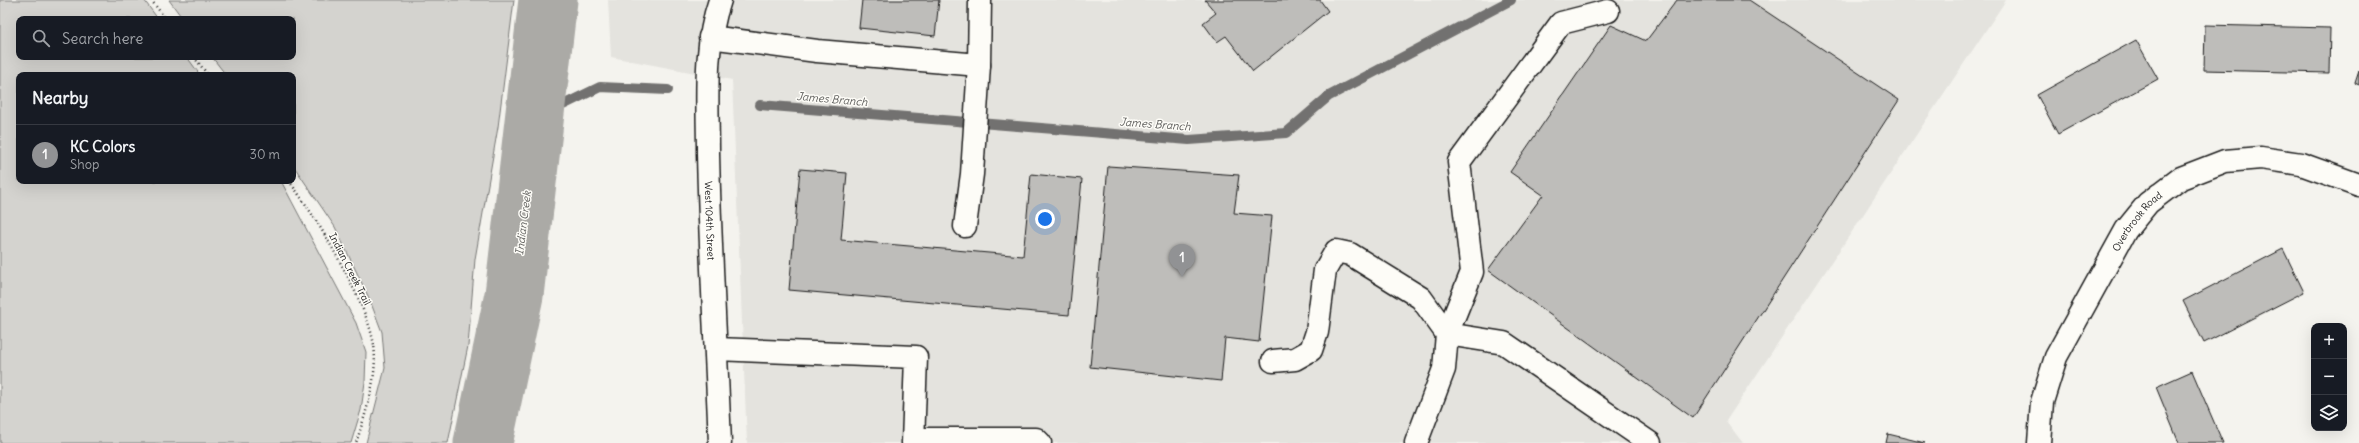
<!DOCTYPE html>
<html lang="en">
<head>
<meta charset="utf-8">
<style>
	body { margin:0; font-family:Delius,sans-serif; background:#20242c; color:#f1f3f6 }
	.controls { position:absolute; right:12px; bottom:12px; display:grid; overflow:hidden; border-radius:8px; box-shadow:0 4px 16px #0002 }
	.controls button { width:36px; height:36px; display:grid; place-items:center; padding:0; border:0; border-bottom:1px solid #363941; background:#171b24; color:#f1f3f6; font:20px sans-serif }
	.you { position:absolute; left:1045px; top:219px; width:14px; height:14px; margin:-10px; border:3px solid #fff; border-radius:50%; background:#1a73e8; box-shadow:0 0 0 6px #1a73e833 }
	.badge { display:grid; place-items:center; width:26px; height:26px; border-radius:50%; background:#919294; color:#fff; font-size:13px; font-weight:700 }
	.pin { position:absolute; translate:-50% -33px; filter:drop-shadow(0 1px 2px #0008) }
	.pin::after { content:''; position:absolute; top:21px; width:14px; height:12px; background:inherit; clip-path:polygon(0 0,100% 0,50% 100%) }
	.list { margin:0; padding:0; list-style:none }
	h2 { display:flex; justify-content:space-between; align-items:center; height:52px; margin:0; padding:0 16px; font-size:17px }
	h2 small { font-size:13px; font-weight:400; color:#9ea1a6 }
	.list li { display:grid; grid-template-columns:26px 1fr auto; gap:12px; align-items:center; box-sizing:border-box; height:60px; padding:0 16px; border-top:1px solid #363941 }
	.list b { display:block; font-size:15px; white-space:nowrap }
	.list p { margin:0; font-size:13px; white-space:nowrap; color:#9ea1a6 }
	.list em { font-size:13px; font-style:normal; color:#9ea1a6 }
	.icon { flex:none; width:22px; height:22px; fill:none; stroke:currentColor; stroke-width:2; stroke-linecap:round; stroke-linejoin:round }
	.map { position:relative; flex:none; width:2359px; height:443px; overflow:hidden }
	.search { position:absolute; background:#171b24; box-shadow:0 4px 16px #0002; left:16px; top:16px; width:280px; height:44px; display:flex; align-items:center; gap:10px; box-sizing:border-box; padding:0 14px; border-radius:8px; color:#9ea1a6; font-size:15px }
	.panel { position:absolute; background:#171b24; box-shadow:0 4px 16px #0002; left:16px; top:72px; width:280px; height:112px; border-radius:8px }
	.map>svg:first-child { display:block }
</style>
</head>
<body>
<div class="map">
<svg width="2359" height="443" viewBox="0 0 2359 443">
	<rect width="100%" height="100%" fill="#f4f3ee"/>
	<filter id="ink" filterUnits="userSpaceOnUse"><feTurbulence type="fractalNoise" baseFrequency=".025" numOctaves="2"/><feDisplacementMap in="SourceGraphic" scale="8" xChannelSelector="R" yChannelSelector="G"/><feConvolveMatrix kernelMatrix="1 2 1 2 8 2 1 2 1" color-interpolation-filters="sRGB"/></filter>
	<g filter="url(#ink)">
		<polygon fill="#e4e3de" points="608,0 2006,0 1726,421 1743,443 747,443 732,80 611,57"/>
		<g fill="#d4d3cf" stroke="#787876">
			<polygon points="0,0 144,0 158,19 19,19 19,57 187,57 200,75 19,75 19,181 281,181 356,323 366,352 365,382 361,410 351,443 0,443"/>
			<polygon points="169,0 514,0 498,127 475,259 468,346 448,443 366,443 385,368 382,332 369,298 335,227 293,165 293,75 226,75 212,57 293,57 293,19 183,19"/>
		</g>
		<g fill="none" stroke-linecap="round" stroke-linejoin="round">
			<g stroke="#72716f" stroke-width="10">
				<polyline points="760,105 1189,140 1286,133 1329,96 1511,0"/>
				<polyline points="534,119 600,87 668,90"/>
			</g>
			<polyline stroke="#abaaa6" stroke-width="59" points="483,443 514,295 548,0"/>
		</g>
		<g fill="#bebdba" stroke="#1c1c1c">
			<polygon points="862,0 939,0 935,36 859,28"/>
			<polygon points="1205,0 1320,0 1328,11 1253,71 1226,36 1217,42 1203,23 1216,13"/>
			<polygon points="1677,0 1749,0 1899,100 1693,418 1488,270 1543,195 1510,172 1611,25 1646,41"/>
			<polygon points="2205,25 2330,28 2329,73 2204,70"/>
			<polygon points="2136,40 2158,79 2058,134 2037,95"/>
			<polygon points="2359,71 2359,85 2355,83"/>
			<polygon points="1108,166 1239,175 1234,213 1272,216 1259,342 1225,338 1221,381 1090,367"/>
			<polygon points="800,169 847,173 841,240 1023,256 1031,174 1082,179 1069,315 789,290"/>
			<polygon points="2283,249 2304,292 2204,343 2183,301"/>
			<polygon points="2192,371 2223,443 2179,443 2156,387"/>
			<polygon points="1888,434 1925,443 1886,443"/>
		</g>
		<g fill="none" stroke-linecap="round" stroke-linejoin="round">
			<defs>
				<g id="minor">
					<path id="s1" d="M720 0C703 49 708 102 708 153 710 250 716 346 720 443"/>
					<polyline points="1608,11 1561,23 1459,162 1472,272 1447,334 1504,343 1650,443"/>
					<polyline points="710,37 817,51 979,65 980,0"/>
					<polyline points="965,226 972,174 979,65"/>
					<polyline points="716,349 916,357 913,443"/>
					<polyline points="1273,361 1295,359 1311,350 1317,332 1325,270 1336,251 1350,254 1421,298 1447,334 1444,369 1416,443"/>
					<polyline points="914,439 1036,439 1040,443"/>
					<path id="s2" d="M2039 443 2042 402 2056 357 2126 230 2148 203 2181 178 2225 161 2261 158 2301 164 2359 185"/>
				</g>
			</defs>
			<use href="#minor" stroke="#1c1c1c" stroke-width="25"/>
			<g stroke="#1c1c1c" stroke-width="2.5" stroke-dasharray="1 3" stroke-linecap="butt">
				<polyline points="151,0 166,19"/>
				<polyline points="194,57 208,75"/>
				<path d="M289 181C316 216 367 302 374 345 378 378 366 412 356 443"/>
			</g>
			<use href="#minor" stroke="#fdfcf7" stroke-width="22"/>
		</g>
	</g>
	<g text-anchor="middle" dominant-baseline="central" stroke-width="3" stroke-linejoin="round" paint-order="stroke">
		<g font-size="10" fill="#1c1c1c" stroke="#fdfcf7">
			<text stroke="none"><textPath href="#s1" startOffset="222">West 104th Street</textPath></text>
			<text stroke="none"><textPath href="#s2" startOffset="247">Overbrook Road</textPath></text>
			<text transform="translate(350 269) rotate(63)">Indian Creek Trail</text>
		</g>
		<g font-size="11" font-style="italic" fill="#5c5c5a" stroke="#fdfcf7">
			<text transform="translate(832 99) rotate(5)">James Branch</text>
			<text transform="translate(1155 124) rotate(4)">James Branch</text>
			<text transform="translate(523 223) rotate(-83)">Indian Creek</text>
		</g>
	</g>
</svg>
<div class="controls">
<button>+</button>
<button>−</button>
<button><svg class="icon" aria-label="layers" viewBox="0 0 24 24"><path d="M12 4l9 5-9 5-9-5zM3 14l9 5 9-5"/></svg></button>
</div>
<div class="you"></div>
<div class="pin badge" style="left:1182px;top:277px">1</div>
<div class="search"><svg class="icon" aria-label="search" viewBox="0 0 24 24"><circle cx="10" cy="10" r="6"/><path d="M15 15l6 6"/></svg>Search here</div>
<section class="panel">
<h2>Nearby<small></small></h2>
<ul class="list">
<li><span class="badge">1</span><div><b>KC Colors</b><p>Shop</p></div><em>30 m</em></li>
</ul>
</section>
</div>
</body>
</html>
